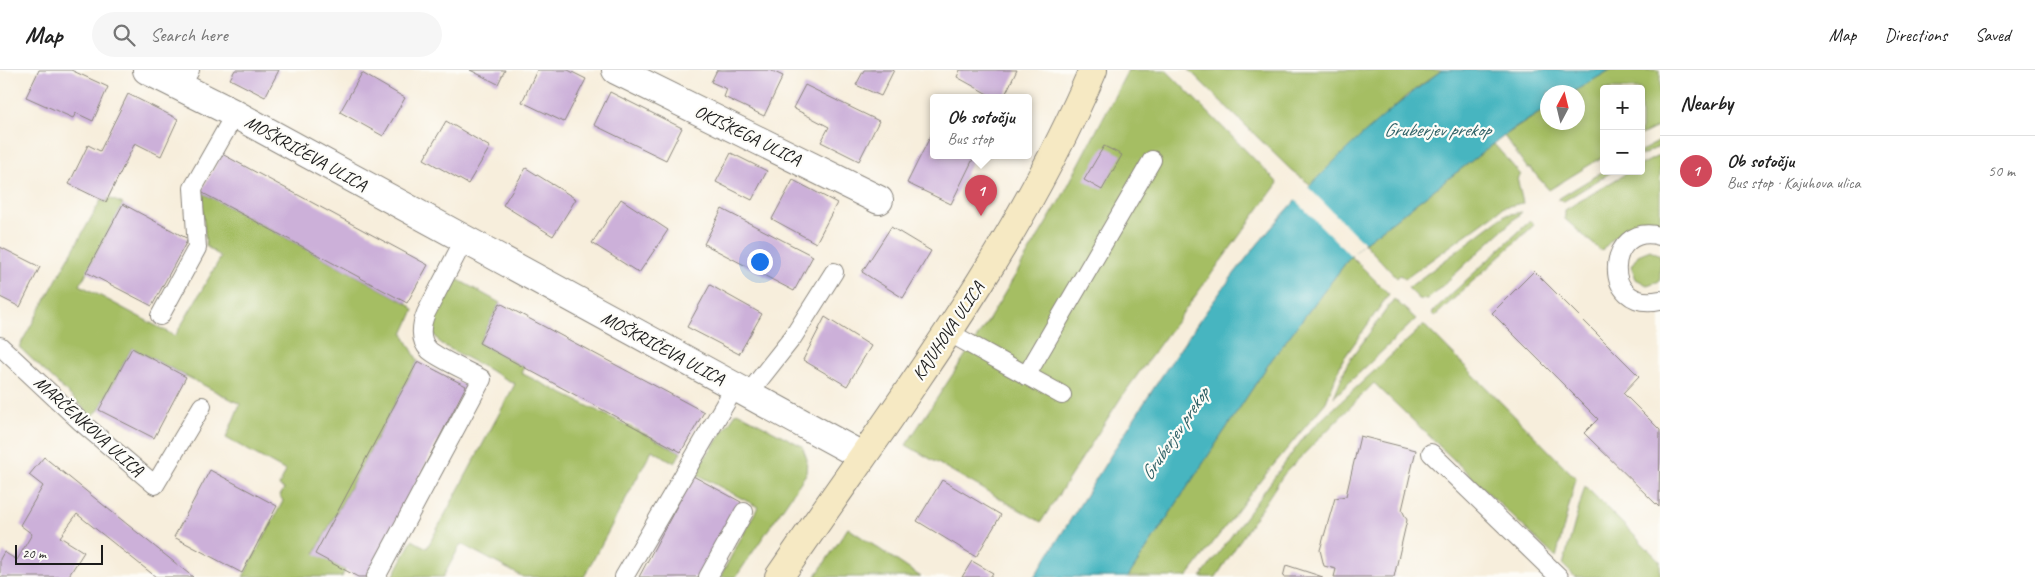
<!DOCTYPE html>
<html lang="en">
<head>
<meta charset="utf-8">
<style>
	body { margin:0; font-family:Caveat,sans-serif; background:#f6f6f6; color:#222 }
	.controls { position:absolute; right:15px; top:15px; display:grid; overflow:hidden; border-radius:5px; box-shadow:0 2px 12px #0003 }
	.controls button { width:45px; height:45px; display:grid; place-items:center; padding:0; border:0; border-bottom:1px solid #e0e0e0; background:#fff; color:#222; font:25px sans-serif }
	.compass { position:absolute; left:1540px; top:15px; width:45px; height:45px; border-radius:50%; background:#fff; box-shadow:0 2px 12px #0003; rotate:7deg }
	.scale { position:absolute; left:15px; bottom:12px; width:88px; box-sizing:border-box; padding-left:5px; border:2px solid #1c1c1c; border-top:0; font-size:14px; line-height:18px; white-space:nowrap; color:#1c1c1c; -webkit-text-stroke:4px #fdfcf7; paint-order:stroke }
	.you { position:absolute; left:759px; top:191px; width:18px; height:18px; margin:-12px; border:4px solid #fff; border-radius:50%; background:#1a73e8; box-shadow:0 0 0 8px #1a73e833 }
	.badge { display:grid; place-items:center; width:32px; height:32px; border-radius:50%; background:#d1495b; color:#fff; font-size:16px; font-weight:700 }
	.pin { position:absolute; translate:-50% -41px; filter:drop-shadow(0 1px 2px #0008) }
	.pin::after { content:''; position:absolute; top:26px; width:18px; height:15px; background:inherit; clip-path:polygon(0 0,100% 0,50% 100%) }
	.popup { position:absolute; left:930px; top:24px; width:102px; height:65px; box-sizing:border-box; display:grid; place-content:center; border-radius:5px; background:#fff; filter:drop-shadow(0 1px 4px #0005); font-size:16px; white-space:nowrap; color:#767676 }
	.popup b { font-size:19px; color:#222 }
	.popup::after { content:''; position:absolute; left:50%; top:100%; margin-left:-10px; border:10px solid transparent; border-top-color:#fff }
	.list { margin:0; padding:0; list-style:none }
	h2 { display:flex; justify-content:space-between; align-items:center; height:65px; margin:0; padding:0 20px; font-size:21px }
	h2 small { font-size:16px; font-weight:400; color:#767676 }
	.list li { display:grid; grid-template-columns:32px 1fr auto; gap:15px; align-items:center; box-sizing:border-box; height:70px; padding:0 20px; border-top:1px solid #e0e0e0 }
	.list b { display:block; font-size:19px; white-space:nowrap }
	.list p { margin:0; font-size:16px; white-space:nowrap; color:#767676 }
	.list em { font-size:16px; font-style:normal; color:#767676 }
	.icon { flex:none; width:28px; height:28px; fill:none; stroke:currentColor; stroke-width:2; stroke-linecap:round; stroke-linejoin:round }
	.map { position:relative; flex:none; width:1660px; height:507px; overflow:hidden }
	header { display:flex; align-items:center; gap:30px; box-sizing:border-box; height:70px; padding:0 25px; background:#fff; border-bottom:1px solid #e0e0e0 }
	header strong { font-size:24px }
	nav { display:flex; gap:28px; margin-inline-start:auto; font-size:18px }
	.search { width:350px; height:45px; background:#f6f6f6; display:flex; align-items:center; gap:12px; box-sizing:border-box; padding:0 18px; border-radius:28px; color:#767676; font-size:19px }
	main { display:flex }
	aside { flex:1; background:#fff }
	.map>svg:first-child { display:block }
</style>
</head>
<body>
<header>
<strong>Map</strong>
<div class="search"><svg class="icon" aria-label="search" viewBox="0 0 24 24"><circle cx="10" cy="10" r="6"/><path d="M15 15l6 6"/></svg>Search here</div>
<nav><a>Map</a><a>Directions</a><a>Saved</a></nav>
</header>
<main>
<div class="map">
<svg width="1660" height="507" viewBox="0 0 1660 507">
	<rect width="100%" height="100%" fill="#fdfcf7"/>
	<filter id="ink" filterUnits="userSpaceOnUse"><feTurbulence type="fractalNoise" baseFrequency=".02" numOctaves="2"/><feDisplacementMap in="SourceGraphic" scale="10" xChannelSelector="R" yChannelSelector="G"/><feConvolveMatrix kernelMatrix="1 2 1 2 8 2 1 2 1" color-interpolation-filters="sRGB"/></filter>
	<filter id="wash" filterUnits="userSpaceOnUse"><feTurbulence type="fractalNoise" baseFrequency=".0096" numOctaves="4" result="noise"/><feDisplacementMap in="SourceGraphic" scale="20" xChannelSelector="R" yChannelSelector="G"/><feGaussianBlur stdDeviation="1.12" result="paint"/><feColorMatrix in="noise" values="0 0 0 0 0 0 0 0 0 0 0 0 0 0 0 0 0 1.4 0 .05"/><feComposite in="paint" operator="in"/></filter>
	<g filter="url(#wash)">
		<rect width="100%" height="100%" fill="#f7eedc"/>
		<g fill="#a5be64" stroke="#606d40">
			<polygon points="1128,0 1166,0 1278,113 1122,326 1041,452 906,375 988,251 1063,125"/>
			<polygon points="1189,0 1442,0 1406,26 1311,115 1291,100"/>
			<polygon points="1610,0 1660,0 1660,56 1641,65 1641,19 1604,19 1604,86 1549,120 1530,98 1528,99 1504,66 1547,38 1548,52 1578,52 1578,22 1573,22"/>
			<polygon points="1660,71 1660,76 1641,86 1641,81"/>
			<polygon points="1494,74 1521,105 1517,108 1523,133 1504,137 1405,209 1400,205 1397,208 1364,173"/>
			<polygon points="1660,85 1660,158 1638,157 1631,159 1626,156 1601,181 1565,149 1565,140 1630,101 1641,101 1641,95"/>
			<polygon points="1604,101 1613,101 1564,131 1558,129"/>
			<polygon points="201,122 407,233 414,240 403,264 418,291 315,483 345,500 342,507 243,507 283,431 280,426 284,419 279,416 286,401 226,368 240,334 132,278 99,340 92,346 19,277 101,130 106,132 109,128 123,134 80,215 175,266 221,187 206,176"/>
			<polygon points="1522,142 1427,230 1419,229 1408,218 1505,145"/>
			<polygon points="1530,151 1534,155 1435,246 1431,243"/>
			<polygon points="1650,180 1660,185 1660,211 1647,215 1636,209 1631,196 1638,185"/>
			<polygon points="1351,186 1389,224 1342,291 1326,332 1261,410 1187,507 1128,507 1272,289"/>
			<path d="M455 208 500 233 479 273 524 297 521 303 681 382 675 393 652 380 584 507H523L461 474 443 507H393L412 470 427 478 515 314 441 274C438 270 434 265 432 260 429 243 447 222 455 208Z"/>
			<polygon points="1394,229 1416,249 1334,327 1347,294"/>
			<polygon points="1424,255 1576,408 1556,488 1374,313 1284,404 1216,507 1201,507 1307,363"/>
			<polygon points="737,342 802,376 807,389 806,404 736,507 720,507 758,437 694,403"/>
			<polygon points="1585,416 1660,491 1660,507 1575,507 1563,495"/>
			<polygon points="848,458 921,507 815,507"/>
		</g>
		<path fill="#46b5c0" stroke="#31686e" d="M1442 0H1610L1573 22H1548L1547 38 1512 60 1364 173 1351 186 1272 289 1128 507H1034C1103 400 1169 285 1248 186 1304 116 1370 53 1442 0Z"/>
		<polygon fill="#f7eedc" points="1307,116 1364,173 1351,186 1295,130"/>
		<g id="blocks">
			<g fill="#ccb0d9">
				<polygon points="39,0 71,0 108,17 93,51 76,43 73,48 26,27"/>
				<polygon points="235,0 279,0 265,27 230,9"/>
				<polygon points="470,0 505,0 498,14"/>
				<polygon points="537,0 568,0 586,9 564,52 522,32"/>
				<polygon points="717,0 770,0 783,6 764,46 724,27 727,19 711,12"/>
				<polygon points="864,0 894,0 881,26 856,15"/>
				<polygon points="960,0 1017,0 1004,27 993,27 957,7"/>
				<polygon points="362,3 405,28 383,66 340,42"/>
				<polygon points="805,15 879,51 859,91 821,72 829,57 793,38"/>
				<polygon points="610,22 682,58 666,90 594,55"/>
				<polygon points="128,24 178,49 161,86 135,73 106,132 69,114 88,75 100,81"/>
				<polygon points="446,51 490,77 468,114 424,89"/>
				<polygon points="934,59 934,85 975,85 951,134 907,113"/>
				<polygon points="1104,76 1122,85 1102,120 1084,110"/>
				<polygon points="731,83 767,101 752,130 716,112"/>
				<polygon points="222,84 428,195 407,233 201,122"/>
				<polygon points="526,98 576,129 553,166 503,135"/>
				<polygon points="793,110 837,133 816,173 772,149"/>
				<polygon points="621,129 668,160 639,203 592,173"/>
				<polygon points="123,134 188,169 152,236 86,202"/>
				<polygon points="722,139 813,186 794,221 704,174"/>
				<polygon points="891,157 931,181 903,228 862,202"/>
				<polygon points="0,177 40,197 20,237 0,227"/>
				<polygon points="1534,201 1639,306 1623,323 1660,360 1659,437 1584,363 1598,349 1492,243"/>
				<polygon points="710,215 762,244 739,284 687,257"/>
				<polygon points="500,233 704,342 681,382 479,273"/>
				<polygon points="825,247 871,276 847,316 803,290"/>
				<polygon points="132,278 186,307 154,368 99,340"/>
				<polygon points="418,291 466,316 367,507 358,507 315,484"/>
				<polygon points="1360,366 1416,380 1402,440 1407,450 1394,507 1334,507 1336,499 1324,496 1320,480 1335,428 1346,426"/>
				<polygon points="44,387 164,484 193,507 156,507 77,444 60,467 84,482 68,507 0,507 0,489 4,482 17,490 32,464 20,455 43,416 29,405"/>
				<polygon points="210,400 277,436 242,503 174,467"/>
				<polygon points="693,406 741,432 701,507 639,507"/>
				<polygon points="942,410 1001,445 976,487 917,451"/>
				<polygon points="972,491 993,503 990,507 962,507"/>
				<polygon points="1286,495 1323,507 1283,507"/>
			</g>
		</g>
	</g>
	<g filter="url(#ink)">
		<use href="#blocks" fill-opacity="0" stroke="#8a857c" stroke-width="1"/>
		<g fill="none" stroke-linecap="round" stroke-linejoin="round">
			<defs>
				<g id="service">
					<polyline points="181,17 190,0"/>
					<path d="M1660 166C1605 151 1600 243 1660 230"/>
					<polyline points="160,246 197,178 193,118 235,44"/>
					<polyline points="948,262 1062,325"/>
					<polyline points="0,276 81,352 155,415 202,336"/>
					<polyline points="1026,306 1152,90"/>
					<polyline points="748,324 793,267 834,202"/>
					<polyline points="1431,383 1559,507"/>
					<path d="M376 507 482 309C470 302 439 289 429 280 419 270 421 255 426 243L464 170"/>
					<polyline points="624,507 735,317"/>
					<polyline points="708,507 744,442"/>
				</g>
				<g id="minor">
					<polyline points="147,0 235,44 862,386"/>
					<polyline points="616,0 879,130"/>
				</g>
				<path id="secondary" d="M779 507C891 343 1015 184 1093 0"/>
			</defs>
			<use href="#service" stroke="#8a857c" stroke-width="20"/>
			<use href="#minor" stroke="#8a857c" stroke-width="30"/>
			<use href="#secondary" stroke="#8a857c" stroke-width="30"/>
			<use href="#service" stroke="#fff" stroke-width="18"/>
			<use href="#minor" stroke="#fff" stroke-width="28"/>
			<use href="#secondary" stroke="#f6e9c3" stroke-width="28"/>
		</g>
	</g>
	<g text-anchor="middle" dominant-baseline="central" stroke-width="4.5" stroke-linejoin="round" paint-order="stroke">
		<g font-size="18" fill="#1c1c1c" stroke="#fdfcf7">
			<text transform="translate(748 65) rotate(26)">OKIŠKEGA ULICA</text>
			<text transform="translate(306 83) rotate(29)">MOŠKRIČEVA ULICA</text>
			<text transform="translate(948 261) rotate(-56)">KAJUHOVA ULICA</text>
			<text transform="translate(663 278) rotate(28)">MOŠKRIČEVA ULICA</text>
			<text transform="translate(89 356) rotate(42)">MARČENKOVA ULICA</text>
		</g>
		<g font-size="19" font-style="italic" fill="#2f6166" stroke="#fdfcf7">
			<text x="1437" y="60">Gruberjev prekop</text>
			<text transform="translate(1175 364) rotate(-56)">Gruberjev prekop</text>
		</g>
	</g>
</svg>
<div class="controls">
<button>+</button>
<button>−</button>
</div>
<svg class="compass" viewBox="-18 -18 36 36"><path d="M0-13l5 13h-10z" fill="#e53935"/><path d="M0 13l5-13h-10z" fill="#767676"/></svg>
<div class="scale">20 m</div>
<div class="you"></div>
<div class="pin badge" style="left:981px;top:146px">1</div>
<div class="popup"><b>Ob sotočju</b>Bus stop</div>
</div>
<aside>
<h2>Nearby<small></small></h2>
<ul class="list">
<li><span class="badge">1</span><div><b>Ob sotočju</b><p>Bus stop · Kajuhova ulica</p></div><em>50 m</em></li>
</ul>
</aside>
</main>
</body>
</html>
